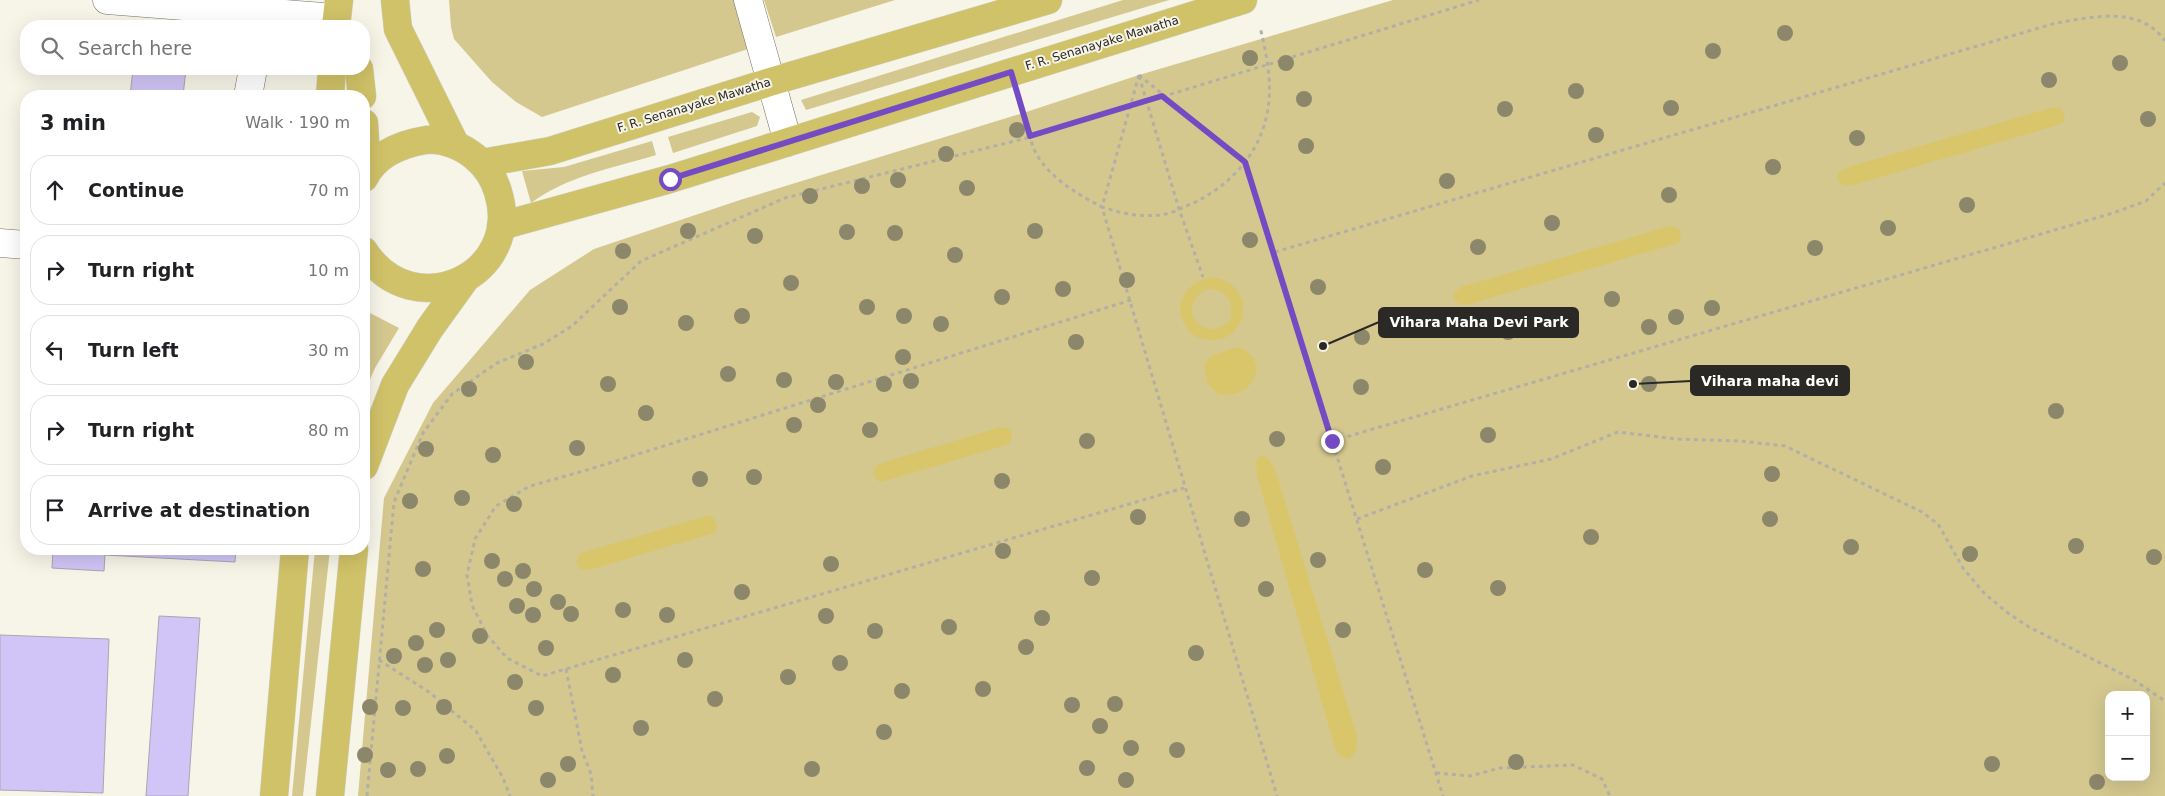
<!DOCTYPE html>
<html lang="en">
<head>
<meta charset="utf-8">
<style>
	body { margin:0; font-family:"DejaVu Sans",sans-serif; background:#f6f6f6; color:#202124 }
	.controls { position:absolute; right:15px; bottom:15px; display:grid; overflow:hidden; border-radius:10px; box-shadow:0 5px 20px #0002 }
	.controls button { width:45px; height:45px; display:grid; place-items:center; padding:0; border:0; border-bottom:1px solid #e0e0e0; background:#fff; color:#202124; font:25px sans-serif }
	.stop { position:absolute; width:15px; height:15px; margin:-11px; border:4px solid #754bc3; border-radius:50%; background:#fff }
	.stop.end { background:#754bc3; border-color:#fff; box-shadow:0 1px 5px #0008 }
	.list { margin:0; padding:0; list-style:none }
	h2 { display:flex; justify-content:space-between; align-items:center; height:65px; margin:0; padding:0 20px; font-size:21px }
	h2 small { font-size:16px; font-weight:400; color:#757577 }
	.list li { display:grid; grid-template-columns:32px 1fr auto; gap:15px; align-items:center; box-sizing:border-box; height:70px; margin:0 10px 10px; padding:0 10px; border:1px solid #e0e0e0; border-radius:20px }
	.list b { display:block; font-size:19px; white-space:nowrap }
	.list em { font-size:16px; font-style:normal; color:#757577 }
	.icon { flex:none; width:28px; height:28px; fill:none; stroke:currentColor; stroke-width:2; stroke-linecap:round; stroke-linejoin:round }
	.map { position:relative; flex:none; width:2165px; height:796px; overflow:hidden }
	.search { position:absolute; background:#fff; box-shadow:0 5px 20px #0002; left:20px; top:20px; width:350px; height:55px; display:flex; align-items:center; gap:12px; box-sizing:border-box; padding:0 18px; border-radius:20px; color:#757577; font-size:19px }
	.panel { position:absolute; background:#fff; box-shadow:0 5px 20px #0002; left:20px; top:90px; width:350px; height:465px; border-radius:20px }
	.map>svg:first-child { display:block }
</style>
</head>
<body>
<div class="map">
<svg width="2165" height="796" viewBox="0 0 2165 796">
	<rect width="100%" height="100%" fill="#f7f4e8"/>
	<g fill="#d4c88f" fill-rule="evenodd">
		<polygon points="449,0 734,0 748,49 542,117 516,102 492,82 454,39 451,27"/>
		<polygon points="764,0 895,0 776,37"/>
		<polygon points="1123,0 1169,0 806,110 801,100"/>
		<path d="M1393 0H2165V796H358L384 498 433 403 530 290 594 249 740 200 1020 114 1139 75ZM2109 695H2146V777H2109Z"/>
		<polygon points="752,112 760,117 757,126 673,153 668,137"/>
		<path d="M652 141 656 155C613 168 567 176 531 203L522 171 564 167Z"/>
		<polygon points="370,313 399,328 375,368 364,393 364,327"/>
		<polygon points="315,549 330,549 303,796 292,796"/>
	</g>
	<g fill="#d9c66a" fill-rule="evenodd">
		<polygon points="2054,107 2060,108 2065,116 2064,122 2058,125 1850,186 1841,184 1837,179 1838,173 1845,168"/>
		<polygon points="1670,226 1676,227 1681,231 1680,241 1675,244 1466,305 1457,303 1453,298 1454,292 1461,287"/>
		<path d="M1213 277C1264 287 1245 353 1200 338 1191 335 1185 328 1182 319 1175 296 1192 280 1213 277ZM1208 289C1227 288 1235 303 1230 320 1203 348 1173 304 1208 289Z"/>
		<path d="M1237 347C1271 356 1257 401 1218 394L1207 383 1204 364 1213 355Z"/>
		<polygon points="1001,427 1007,428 1012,432 1011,442 1006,445 885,481 880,482 875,478 873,472 878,464"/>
		<path d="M1264 456 1269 459 1275 469 1356 733C1358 744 1358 751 1349 759L1338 755 1335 748 1257 475 1256 462 1259 457Z"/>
		<path d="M706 516 712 517 716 522 717 528 714 533 589 570 580 569C575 563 576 558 581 553Z"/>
	</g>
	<g fill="#d0c5f6" stroke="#a8a6b1">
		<polygon points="133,69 186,69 183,96 186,96 130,96"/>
		<polygon points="53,549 236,549 235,562 105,555 104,571 52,568"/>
		<polygon points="159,616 200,618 188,796 146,796"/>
		<polygon points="0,635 109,639 103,793 0,790"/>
	</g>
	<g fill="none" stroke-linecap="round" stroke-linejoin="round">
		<defs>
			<g id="minor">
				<polyline points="107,0 336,18"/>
				<polyline points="748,0 788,142"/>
				<polyline points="248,96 253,69"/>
				<polyline points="0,243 26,245"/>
			</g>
			<g id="major">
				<polyline points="395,0 398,29 455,144"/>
				<polyline points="336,26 339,0"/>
				<polyline points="359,69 362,96"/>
				<polyline points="330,96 332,69"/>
				<polyline points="364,123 367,171"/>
				<polyline points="482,163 550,151 770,82 1048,0"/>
				<path d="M364 178C376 154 401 144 426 140 443 138 463 147 475 157 486 166 494 178 498 192 524 275 413 327 364 251"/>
				<polyline points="501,226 670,179 1243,0"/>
				<polyline points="364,466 395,385 430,328 466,278"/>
				<polyline points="274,796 295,549"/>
				<polyline points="330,796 354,549"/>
			</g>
		</defs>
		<use href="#minor" stroke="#757367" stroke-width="29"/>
		<use href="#major" stroke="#d4d4d3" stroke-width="29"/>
		<g stroke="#b2b0a6" stroke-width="3" stroke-dasharray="4 4" stroke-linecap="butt">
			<polyline points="1139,75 1245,162 1443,796"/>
			<path d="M1139 75 1102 207C1123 214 1144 218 1166 214 1172 213 1178 210 1184 207 1224 191 1258 159 1267 114 1273 85 1267 56 1260 27"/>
			<polyline points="1139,76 1179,209 1203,277"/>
			<path d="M1021 103C1026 118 1028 134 1034 149 1046 176 1077 194 1102 207L1277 796"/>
			<path d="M1275 252 2056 23C2093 17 2140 5 2165 41"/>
			<polyline points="1131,300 587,470 530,486 496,506 475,539 467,575 472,605 487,635 507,658 542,676 1184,488"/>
			<polyline points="1332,441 2113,213 2146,201 2165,183"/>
			<polyline points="1357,519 1472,476 1551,459 1618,432 1677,439 1740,441 1785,446 1922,512 1938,524 1963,568 1984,593 2008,613 2029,627 2134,680 2165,701"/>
			<polyline points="379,660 429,692 476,731 503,778 510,796"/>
			<polyline points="566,669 582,751 591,774 593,796"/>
			<polyline points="1436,773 1470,776 1500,768 1573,765 1602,779 1610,796"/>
			<polyline points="367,796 394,502 423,433 452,394 497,363 543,344 572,326 641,261 785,198 1027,138 1479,0"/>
		</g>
		<use href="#minor" stroke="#fff" stroke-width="28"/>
		<use href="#major" stroke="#d0c268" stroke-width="28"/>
	</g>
	<g fill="#8c876b">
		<circle cx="1785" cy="33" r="8"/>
		<circle cx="1713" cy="51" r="8"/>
		<circle cx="1250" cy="58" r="8"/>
		<circle cx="1286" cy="63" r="8"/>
		<circle cx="2120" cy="63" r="8"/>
		<circle cx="2049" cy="80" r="8"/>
		<circle cx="1576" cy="91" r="8"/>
		<circle cx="1304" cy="99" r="8"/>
		<circle cx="1671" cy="108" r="8"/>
		<circle cx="1505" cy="109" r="8"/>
		<circle cx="2148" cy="119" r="8"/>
		<circle cx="1017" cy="130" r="8"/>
		<circle cx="1596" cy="135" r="8"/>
		<circle cx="1857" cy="138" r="8"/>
		<circle cx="1306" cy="146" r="8"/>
		<circle cx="946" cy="154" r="8"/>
		<circle cx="1773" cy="167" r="8"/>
		<circle cx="898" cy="180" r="8"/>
		<circle cx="1447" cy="181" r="8"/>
		<circle cx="862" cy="186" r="8"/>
		<circle cx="967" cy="188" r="8"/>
		<circle cx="1669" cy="195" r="8"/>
		<circle cx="810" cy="196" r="8"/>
		<circle cx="1967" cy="205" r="8"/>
		<circle cx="1552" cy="223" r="8"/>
		<circle cx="1888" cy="228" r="8"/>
		<circle cx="688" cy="231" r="8"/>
		<circle cx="1035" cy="231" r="8"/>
		<circle cx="847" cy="232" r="8"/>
		<circle cx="895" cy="233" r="8"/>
		<circle cx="755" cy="236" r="8"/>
		<circle cx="1250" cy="240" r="8"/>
		<circle cx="1478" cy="247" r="8"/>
		<circle cx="1815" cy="248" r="8"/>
		<circle cx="623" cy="251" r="8"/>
		<circle cx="955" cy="255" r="8"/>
		<circle cx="1127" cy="280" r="8"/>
		<circle cx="791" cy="283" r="8"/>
		<circle cx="1318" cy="287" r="8"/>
		<circle cx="1063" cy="289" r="8"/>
		<circle cx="1002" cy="297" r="8"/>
		<circle cx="1612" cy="299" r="8"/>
		<circle cx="620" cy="307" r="8"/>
		<circle cx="867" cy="307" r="8"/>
		<circle cx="1712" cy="308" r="8"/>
		<circle cx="742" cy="316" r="8"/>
		<circle cx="904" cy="316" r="8"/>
		<circle cx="1676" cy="317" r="8"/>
		<circle cx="686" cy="323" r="8"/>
		<circle cx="941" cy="324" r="8"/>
		<circle cx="1649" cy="327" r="8"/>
		<circle cx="1508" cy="332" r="8"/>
		<circle cx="1362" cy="337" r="8"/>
		<circle cx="1076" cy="342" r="8"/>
		<circle cx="903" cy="357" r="8"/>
		<circle cx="526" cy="362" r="8"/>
		<circle cx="728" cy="374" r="8"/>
		<circle cx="784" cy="380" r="8"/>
		<circle cx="911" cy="381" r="8"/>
		<circle cx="836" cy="382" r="8"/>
		<circle cx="608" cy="384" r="8"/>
		<circle cx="884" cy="384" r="8"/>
		<circle cx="1649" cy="384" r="8"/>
		<circle cx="1361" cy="387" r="8"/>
		<circle cx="469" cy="389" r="8"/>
		<circle cx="818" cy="405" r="8"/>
		<circle cx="2056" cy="411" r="8"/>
		<circle cx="646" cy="413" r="8"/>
		<circle cx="794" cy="425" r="8"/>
		<circle cx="870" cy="430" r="8"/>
		<circle cx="1488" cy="435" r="8"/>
		<circle cx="1277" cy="439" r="8"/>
		<circle cx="1087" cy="441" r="8"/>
		<circle cx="577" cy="448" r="8"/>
		<circle cx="426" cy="449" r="8"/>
		<circle cx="493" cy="455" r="8"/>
		<circle cx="1383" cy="467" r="8"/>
		<circle cx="1772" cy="474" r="8"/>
		<circle cx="754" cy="477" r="8"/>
		<circle cx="700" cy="479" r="8"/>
		<circle cx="1002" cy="481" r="8"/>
		<circle cx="462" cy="498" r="8"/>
		<circle cx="410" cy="501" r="8"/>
		<circle cx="514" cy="504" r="8"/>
		<circle cx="1138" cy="517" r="8"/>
		<circle cx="1242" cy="519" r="8"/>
		<circle cx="1770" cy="519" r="8"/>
		<circle cx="1591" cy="537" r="8"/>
		<circle cx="2076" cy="546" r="8"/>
		<circle cx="1851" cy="547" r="8"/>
		<circle cx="1003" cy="551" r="8"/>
		<circle cx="1970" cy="554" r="8"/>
		<circle cx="2154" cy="557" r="8"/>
		<circle cx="1318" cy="560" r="8"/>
		<circle cx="492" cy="561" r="8"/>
		<circle cx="831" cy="564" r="8"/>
		<circle cx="423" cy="569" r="8"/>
		<circle cx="1425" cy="570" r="8"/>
		<circle cx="523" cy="571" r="8"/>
		<circle cx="1092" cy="578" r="8"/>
		<circle cx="505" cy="579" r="8"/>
		<circle cx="1498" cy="588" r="8"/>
		<circle cx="534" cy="589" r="8"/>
		<circle cx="1266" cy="589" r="8"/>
		<circle cx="742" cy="592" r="8"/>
		<circle cx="558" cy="602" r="8"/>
		<circle cx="517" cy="606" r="8"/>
		<circle cx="623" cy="610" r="8"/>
		<circle cx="571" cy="614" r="8"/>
		<circle cx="533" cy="615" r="8"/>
		<circle cx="667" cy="615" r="8"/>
		<circle cx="826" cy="616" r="8"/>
		<circle cx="1042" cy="618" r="8"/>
		<circle cx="949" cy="627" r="8"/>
		<circle cx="437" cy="630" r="8"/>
		<circle cx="1343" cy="630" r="8"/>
		<circle cx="875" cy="631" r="8"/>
		<circle cx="480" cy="636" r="8"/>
		<circle cx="416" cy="643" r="8"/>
		<circle cx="1026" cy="647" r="8"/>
		<circle cx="546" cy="648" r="8"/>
		<circle cx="1196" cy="653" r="8"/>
		<circle cx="394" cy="656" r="8"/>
		<circle cx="448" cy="660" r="8"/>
		<circle cx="685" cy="660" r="8"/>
		<circle cx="840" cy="663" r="8"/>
		<circle cx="425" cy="665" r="8"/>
		<circle cx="613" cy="675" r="8"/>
		<circle cx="788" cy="677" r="8"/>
		<circle cx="515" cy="682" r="8"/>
		<circle cx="983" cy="689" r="8"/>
		<circle cx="902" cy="691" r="8"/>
		<circle cx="715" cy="699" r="8"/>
		<circle cx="1115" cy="704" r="8"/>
		<circle cx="1072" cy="705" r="8"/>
		<circle cx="370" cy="707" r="8"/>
		<circle cx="444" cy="707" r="8"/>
		<circle cx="403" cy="708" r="8"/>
		<circle cx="536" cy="708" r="8"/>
		<circle cx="1100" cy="726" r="8"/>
		<circle cx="641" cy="728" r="8"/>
		<circle cx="884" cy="732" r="8"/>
		<circle cx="1131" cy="748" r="8"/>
		<circle cx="1177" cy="750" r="8"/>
		<circle cx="365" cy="755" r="8"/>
		<circle cx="447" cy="756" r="8"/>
		<circle cx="1516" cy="762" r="8"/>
		<circle cx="568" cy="764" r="8"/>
		<circle cx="1992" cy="764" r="8"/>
		<circle cx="1087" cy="768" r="8"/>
		<circle cx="418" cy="769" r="8"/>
		<circle cx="812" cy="769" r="8"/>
		<circle cx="388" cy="770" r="8"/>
		<circle cx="548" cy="780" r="8"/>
		<circle cx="1126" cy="780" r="8"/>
		<circle cx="2097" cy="782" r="8"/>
	</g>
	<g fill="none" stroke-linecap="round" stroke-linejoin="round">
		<polyline stroke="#754bc3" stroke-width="6" points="670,179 1011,72 1030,136 1162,96 1245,162 1332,441"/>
	</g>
	<g text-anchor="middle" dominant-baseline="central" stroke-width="4" stroke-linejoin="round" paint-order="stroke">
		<g font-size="12" fill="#2a2925" stroke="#f7f4e8">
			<text transform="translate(1102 43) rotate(-17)">F. R. Senanayake Mawatha</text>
			<text transform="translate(694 105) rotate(-17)">F. R. Senanayake Mawatha</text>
		</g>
	</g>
	<path fill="none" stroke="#2a2925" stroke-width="2" d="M1323 346L1379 322M1633 384L1691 381"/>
	<g fill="#2a2925" stroke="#f7f4e8" stroke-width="2">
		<circle cx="1323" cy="346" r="5"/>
		<circle cx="1633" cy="384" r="5"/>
	</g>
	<g fill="#2a2925" stroke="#2a2925" stroke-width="2">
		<rect x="1379" y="308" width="199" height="29" rx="5"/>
		<rect x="1691" y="366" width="158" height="29" rx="5"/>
	</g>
	<g font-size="14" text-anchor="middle" font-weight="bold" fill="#fff">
		<text x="1479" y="327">Vihara Maha Devi Park</text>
		<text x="1770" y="386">Vihara maha devi</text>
	</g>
</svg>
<div class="controls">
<button>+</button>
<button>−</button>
</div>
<div class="stop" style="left:670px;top:179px"></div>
<div class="stop end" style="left:1332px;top:441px"></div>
<div class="search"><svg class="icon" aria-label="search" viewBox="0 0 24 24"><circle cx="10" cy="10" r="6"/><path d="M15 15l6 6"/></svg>Search here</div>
<section class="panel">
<h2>3 min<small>Walk · 190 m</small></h2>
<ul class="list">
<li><svg class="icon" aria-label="ahead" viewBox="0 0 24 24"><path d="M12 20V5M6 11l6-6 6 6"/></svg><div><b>Continue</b></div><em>70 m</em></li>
<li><svg class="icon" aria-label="right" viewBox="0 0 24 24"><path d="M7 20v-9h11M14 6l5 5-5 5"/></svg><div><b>Turn right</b></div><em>10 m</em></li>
<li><svg class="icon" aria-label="left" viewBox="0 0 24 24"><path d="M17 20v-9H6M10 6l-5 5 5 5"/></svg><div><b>Turn left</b></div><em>30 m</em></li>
<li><svg class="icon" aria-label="right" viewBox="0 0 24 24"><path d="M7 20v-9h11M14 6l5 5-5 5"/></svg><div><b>Turn right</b></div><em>80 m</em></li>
<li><svg class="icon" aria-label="arrive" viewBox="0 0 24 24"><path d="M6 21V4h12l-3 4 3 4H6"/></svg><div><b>Arrive at destination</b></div></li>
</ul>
</section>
</div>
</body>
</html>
